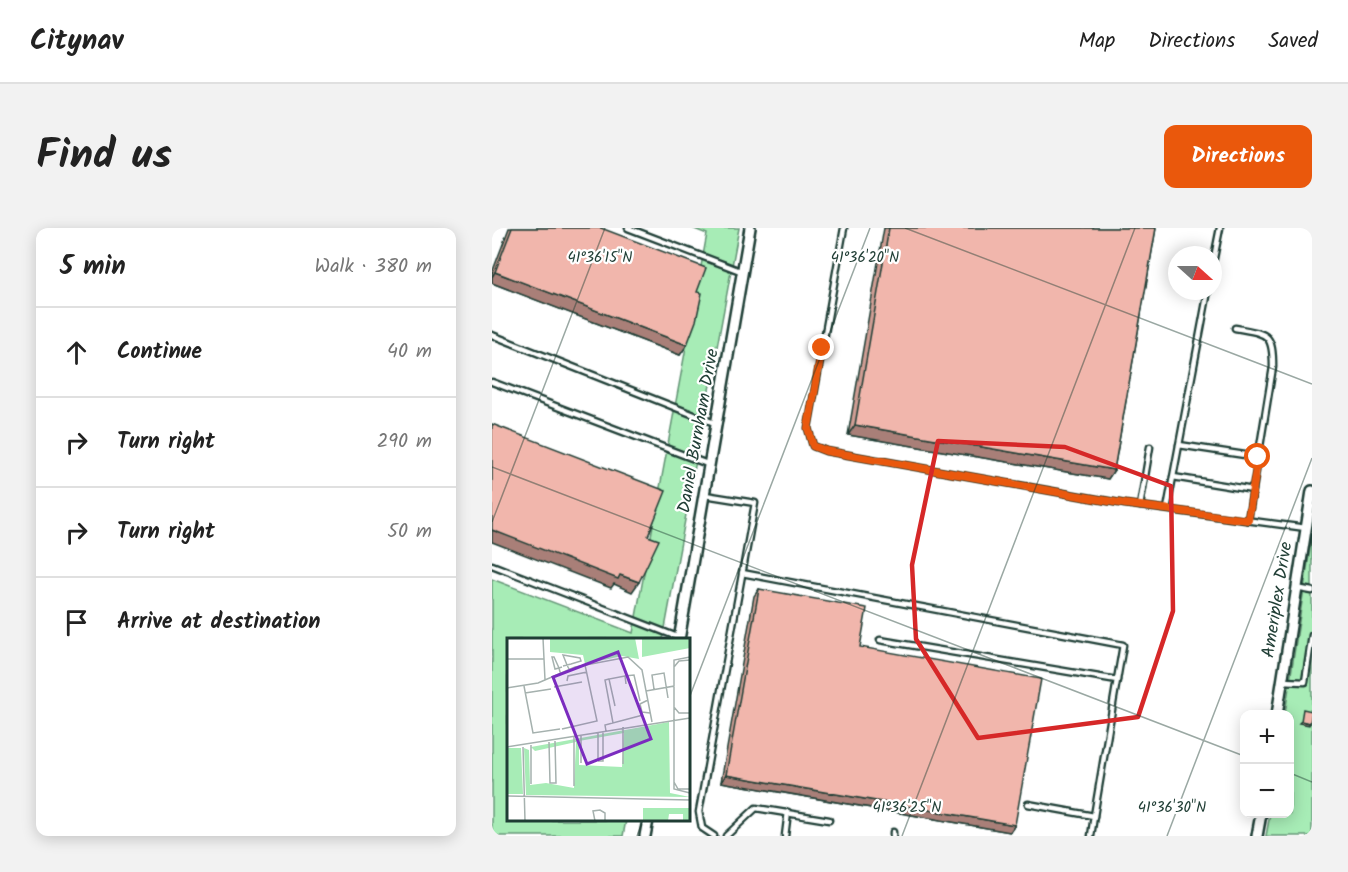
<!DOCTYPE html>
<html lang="en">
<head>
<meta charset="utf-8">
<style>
	body { margin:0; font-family:Kalam,sans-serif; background:#f2f2f2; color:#222 }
	.controls { position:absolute; right:18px; bottom:18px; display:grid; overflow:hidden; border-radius:12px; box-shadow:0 3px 15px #0003 }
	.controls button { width:54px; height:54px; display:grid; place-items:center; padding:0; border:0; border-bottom:2px solid #e0e0e0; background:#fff; color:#222; font:30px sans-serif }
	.compass { position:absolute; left:676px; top:18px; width:54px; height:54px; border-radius:50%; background:#fff; box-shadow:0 3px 15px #0003; rotate:111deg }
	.stop { position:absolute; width:18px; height:18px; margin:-14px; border:4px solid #ea580c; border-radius:50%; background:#fff }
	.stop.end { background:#ea580c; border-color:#fff; box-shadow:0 2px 6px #0008 }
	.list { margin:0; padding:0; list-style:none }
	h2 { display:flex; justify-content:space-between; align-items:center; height:78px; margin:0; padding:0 24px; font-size:26px }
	h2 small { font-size:20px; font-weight:400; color:#767676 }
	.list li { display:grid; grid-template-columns:39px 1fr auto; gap:18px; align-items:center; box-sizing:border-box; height:90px; padding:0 24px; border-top:2px solid #e0e0e0 }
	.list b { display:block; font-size:22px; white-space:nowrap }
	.list em { font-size:20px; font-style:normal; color:#767676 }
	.icon { flex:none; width:33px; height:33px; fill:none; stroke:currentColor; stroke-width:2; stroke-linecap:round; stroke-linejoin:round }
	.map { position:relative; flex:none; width:820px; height:608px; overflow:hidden; border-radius:12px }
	header { display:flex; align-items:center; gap:36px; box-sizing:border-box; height:84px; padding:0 30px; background:#fff; border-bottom:2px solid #e0e0e0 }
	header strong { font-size:28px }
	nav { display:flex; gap:33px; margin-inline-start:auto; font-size:21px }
	.intro { display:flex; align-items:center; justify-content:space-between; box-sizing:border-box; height:144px; padding:0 36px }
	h1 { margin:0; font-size:42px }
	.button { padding:15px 27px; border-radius:12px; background:#ea580c; color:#fff; font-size:21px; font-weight:700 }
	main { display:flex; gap:36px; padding:0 36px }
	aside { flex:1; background:#fff; border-radius:12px; box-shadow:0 3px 15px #0003 }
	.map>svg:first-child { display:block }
</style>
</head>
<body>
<header>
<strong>Citynav</strong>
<nav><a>Map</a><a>Directions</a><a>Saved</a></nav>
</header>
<div class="intro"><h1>Find us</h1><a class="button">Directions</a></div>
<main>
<aside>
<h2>5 min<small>Walk · 380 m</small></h2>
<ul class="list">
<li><svg class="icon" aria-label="ahead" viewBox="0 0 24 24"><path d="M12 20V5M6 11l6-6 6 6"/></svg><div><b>Continue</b></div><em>40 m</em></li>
<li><svg class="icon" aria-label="right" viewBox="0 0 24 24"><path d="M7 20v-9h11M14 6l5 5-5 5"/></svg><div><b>Turn right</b></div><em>290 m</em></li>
<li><svg class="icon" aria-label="right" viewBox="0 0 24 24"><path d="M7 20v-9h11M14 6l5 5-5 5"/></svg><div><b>Turn right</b></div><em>50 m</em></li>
<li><svg class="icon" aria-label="arrive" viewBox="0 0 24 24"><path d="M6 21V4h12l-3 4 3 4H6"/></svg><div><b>Arrive at destination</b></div></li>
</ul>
</aside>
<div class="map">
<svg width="820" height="608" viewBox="0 0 820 608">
	<rect width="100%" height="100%" fill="#fff"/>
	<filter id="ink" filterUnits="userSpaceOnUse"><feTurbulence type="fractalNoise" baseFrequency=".0167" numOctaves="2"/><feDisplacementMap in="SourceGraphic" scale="12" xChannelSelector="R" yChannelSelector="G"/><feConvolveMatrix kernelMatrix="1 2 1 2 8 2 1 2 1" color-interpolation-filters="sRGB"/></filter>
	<g filter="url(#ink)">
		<g fill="#a7ecb6" stroke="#639475" stroke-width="1.5">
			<polygon points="200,0 247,0 171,411 16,412 16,592 134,592 131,608 0,608 0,351 141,405 215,6"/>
			<polygon points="820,308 820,608 774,608 778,586 798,586 798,487 793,486"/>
		</g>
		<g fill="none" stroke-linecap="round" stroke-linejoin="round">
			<defs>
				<g id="lane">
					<polyline points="136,0 251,44"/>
					<polyline points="352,0 316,200 321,218 334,223 633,276 814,300"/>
					<polyline points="721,35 728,0"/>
					<path d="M743 100C775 106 781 104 781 139L756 292"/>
					<polyline points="0,107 225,196"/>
					<polyline points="0,154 218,237"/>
					<polyline points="687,217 716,63"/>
					<polyline points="681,249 761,262"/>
					<polyline points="213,267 263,275 207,584 210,600 222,608"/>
					<polyline points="648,278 658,219"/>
					<polyline points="675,281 687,217 766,229"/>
					<polyline points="0,337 188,410"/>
					<polyline points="250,345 631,417 625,452"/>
					<polyline points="804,360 820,363"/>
					<polyline points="388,412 625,452 602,588"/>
					<polyline points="790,453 813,454 820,407"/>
					<polyline points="536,576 602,588 599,608"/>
					<polyline points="234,608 264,580 337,592"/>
					<polyline points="293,608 296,584"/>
					<polyline points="401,608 401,604"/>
				</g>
				<g id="street">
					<polyline points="187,412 258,0"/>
					<polyline points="785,487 820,263"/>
					<polyline points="153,608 156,592"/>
					<polyline points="765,608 769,586"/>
				</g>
			</defs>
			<use href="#lane" stroke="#1f3d34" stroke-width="9"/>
			<use href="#street" stroke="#1f3d34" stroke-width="14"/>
			<use href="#lane" stroke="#fff" stroke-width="4.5"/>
			<use href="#street" stroke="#fff" stroke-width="9"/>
		</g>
		<g fill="#cf9d94" stroke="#1f3d34" stroke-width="1.5">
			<polygon points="17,0 109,0 205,64 195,117 188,127 0,55 0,45"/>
			<polygon points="392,0 664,0 622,242 616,251 356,207"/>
			<polygon points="267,361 368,419 523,597 518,604 229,554 262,368"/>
		</g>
		<g fill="#a97f78" stroke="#1f3d34" stroke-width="1.5">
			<polygon points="3,44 195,117 188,127 0,55 0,49"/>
			<polygon points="363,197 622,242 616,251 356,207"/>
			<polygon points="0,302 128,347 147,354 140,364 122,356 119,360 0,314"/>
			<polygon points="809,493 818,495 817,497 807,495"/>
			<polygon points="234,547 523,597 518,604 229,554"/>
		</g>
		<g fill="#f1b6ac" stroke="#1f3d34" stroke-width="1.5">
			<polygon points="20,0 109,0 214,40 205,64 210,65 204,93 195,117 3,44"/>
			<polygon points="397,0 664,0 622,242 363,197"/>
			<polygon points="0,196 174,263 156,308 167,312 147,354 128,347 126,351 0,302"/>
			<polygon points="267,361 375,380 368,419 549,451 523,597 234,547"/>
			<polygon points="811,481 820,483 818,495 809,493"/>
		</g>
	</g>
	<g fill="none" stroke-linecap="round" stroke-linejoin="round" filter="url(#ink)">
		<polyline stroke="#ea580c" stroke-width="8" points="330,120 316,200 321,218 334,223 633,276 756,292 766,229"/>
	</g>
	<path fill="none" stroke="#d62828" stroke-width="4.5" stroke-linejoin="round" d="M446 213 573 219 679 258 681 383 646 489 486 510 424 411 420 337Z"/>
	<path fill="none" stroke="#1f3d34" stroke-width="1.5" stroke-opacity="0.45" d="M413 0 820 156M0 239 752 528M0 294 113 0M196 473 378 0M798 545 820 554M145 608 151 592M410 608 643 0M675 608 820 230"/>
	<g text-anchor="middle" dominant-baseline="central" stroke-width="4.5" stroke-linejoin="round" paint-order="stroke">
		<g font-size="18" fill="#1f3d34" stroke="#fff">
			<text transform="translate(207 203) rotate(-80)">Daniel Burnham Drive</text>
			<text transform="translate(786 372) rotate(-81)">Ameriplex Drive</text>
		</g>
	</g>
	<g transform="translate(15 410)">
		<rect width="183" height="183" fill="#fff"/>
		<path d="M43 0H128L132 21 115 18 78 26 76 17 43 14ZM135 0H183V10L135 19ZM162 84 163 155 183 159 19 157 17 110 22 112 23 147 39 145 67 150 69 104 28 113 24 109ZM117 95 115 129 72 127V103ZM0 110H14L16 156H0ZM136 170H183V183H176V176H162L161 183H136Z" fill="#a7ecb6" fill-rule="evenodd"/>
		<path fill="none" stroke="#a5b1ae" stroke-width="1.5" d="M36 0 38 42M0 21H37M56 28 64 26 74 23 73 20 56 17 60 27 62 31M167 29 172 23 183 22M54 35 53 34 52 30 47 19H45L48 31 52 30 55 29M102 41 98 42 106 85M60 43 61 38 80 34M119 46 118 38 127 37 133 63M17 48 26 95 53 91M47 49 75 44M0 50 31 45 68 29 121 19 135 32 145 84M147 51 145 37 157 35 161 60M139 53 167 48V22L183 19M18 55 44 51M141 62 133 66 135 74 143 75M108 68 102 41 118 38M167 69V48M183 75H172L167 69V151L183 155M55 91 90 83 78 27M99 93 98 87 136 77M74 98V125M67 99V148M42 104 43 145H49L48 103M24 107V146M0 109 183 80M16 109 18 183M91 122V94M91 123H96V94M116 126V89M167 144 171 151H183M0 158 183 162M88 183 86 173 93 172 98 175V183"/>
		<path fill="#7b2cbf" fill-opacity="0.15" stroke="#7b2cbf" stroke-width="3" d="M111 14 144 101 80 126 46 39Z"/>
		<rect width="183" height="183" fill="none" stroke="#1f3d34" stroke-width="3"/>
	</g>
	<g font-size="15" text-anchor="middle" fill="#1f3d34" stroke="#fff" stroke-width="4.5" stroke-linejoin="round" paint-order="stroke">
		<text x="108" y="34">41°36'15"N</text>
		<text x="373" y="34">41°36'20"N</text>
		<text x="415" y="584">41°36'25"N</text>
		<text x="680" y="584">41°36'30"N</text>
	</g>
</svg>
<div class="controls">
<button>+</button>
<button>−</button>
</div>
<svg class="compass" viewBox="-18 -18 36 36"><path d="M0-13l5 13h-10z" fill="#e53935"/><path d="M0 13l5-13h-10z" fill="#767676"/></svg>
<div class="stop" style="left:766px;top:229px"></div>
<div class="stop end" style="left:330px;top:120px"></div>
</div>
</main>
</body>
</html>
